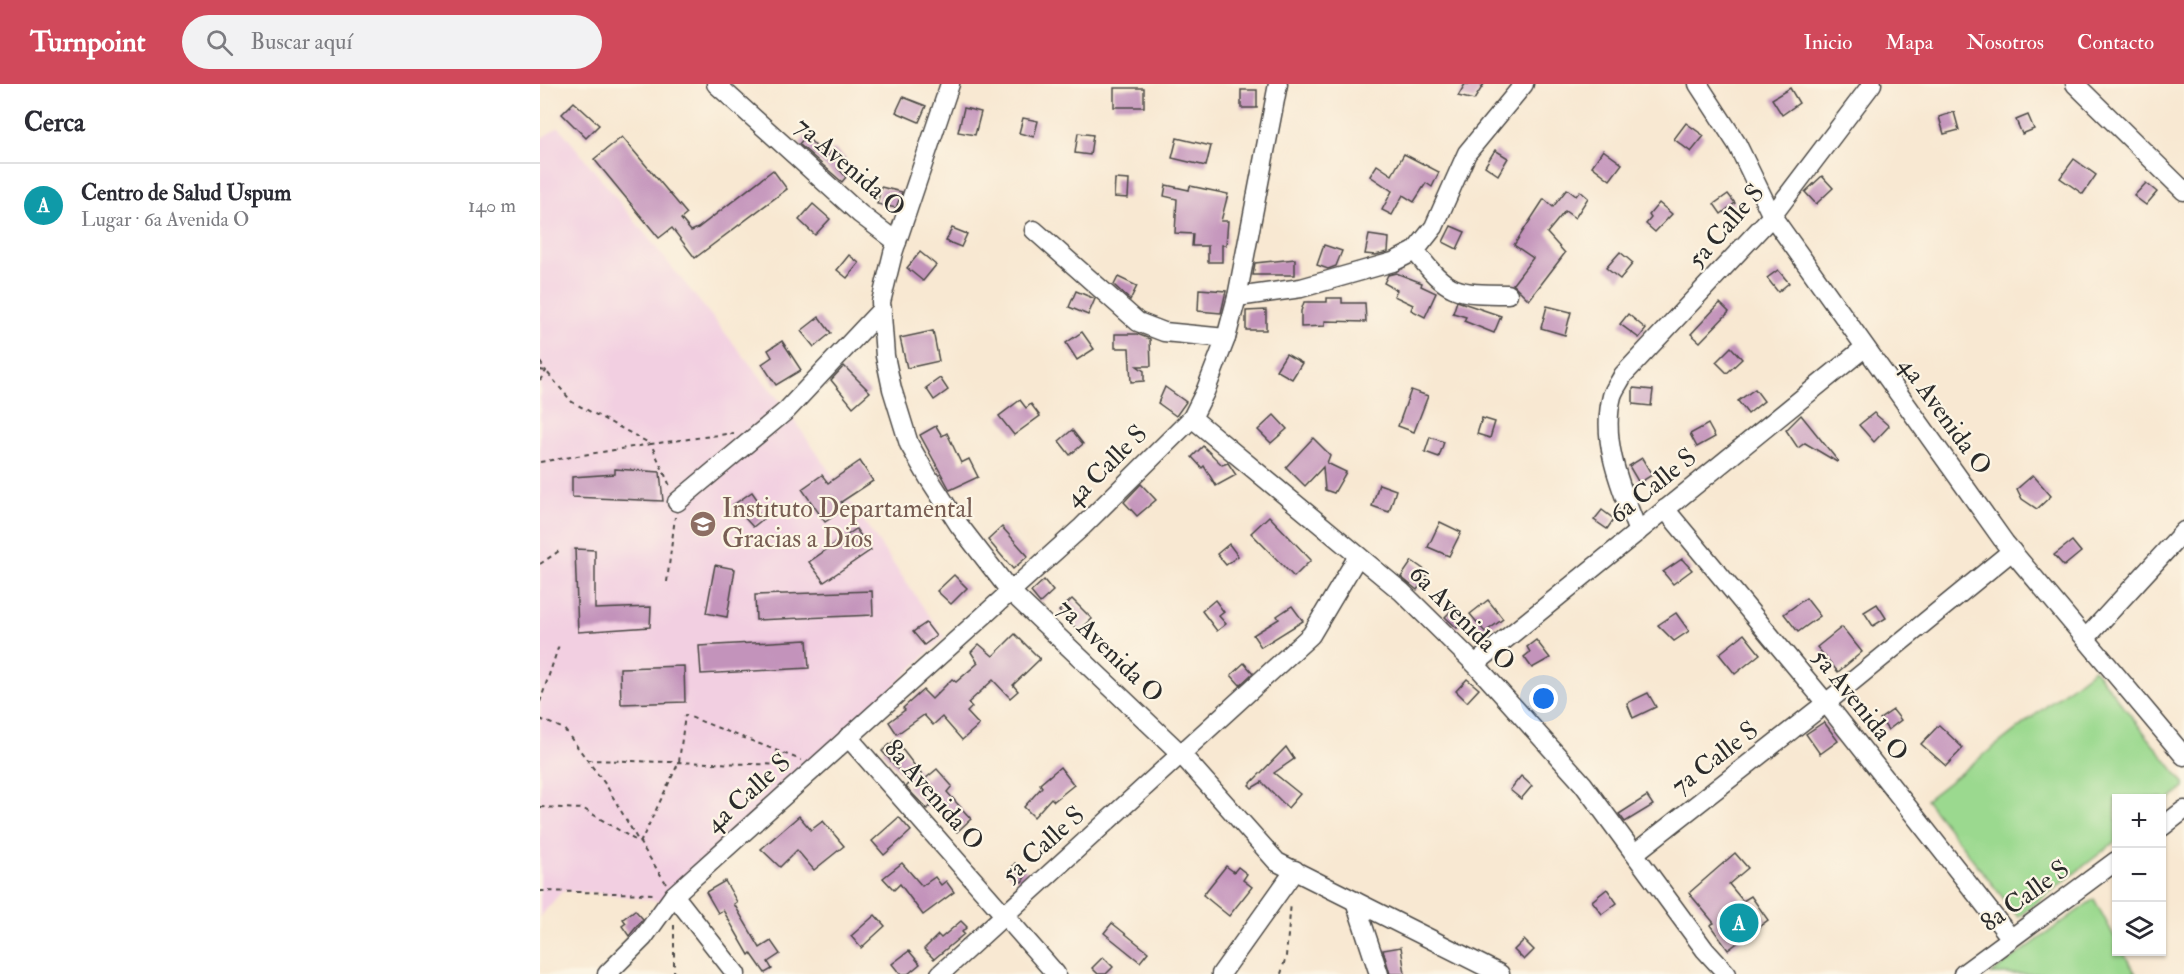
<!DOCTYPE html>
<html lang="es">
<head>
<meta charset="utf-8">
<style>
	body { margin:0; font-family:"IM FELL Double Pica",serif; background:#f2f2f3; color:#2b2b33 }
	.controls { position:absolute; right:18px; bottom:18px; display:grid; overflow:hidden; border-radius:0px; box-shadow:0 2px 4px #0004 }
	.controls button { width:54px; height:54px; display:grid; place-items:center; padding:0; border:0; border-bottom:2px solid #e1e1e2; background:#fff; color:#2b2b33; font:30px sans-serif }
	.you { position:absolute; left:1004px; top:615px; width:21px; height:21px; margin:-15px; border:4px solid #fff; border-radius:50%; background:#1a73e8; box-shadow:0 0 0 9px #1a73e833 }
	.badge { display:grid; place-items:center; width:39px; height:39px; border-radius:50%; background:#d1495b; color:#fff; font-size:20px; font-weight:700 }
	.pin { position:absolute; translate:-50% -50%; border:3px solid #fff; box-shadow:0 2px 6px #0006 }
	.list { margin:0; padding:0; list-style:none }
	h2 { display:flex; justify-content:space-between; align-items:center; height:78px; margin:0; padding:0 24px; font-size:26px }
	h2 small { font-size:20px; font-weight:400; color:#7c7c81 }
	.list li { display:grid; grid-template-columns:39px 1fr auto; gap:18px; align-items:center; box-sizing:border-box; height:84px; padding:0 24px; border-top:2px solid #e1e1e2 }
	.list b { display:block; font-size:22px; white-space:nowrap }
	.list p { margin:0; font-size:20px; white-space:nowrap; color:#7c7c81 }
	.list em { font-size:20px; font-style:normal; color:#7c7c81 }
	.icon { flex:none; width:33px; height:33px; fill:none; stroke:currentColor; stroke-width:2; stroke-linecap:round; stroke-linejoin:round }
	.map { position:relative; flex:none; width:1644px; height:890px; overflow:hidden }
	header { display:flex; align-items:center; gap:36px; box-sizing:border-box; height:84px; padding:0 30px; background:#d1495b; color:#fff }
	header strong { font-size:28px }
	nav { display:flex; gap:33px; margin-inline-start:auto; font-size:21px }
	.search { width:420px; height:54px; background:#f2f2f3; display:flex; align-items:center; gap:15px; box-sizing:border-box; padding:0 21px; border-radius:33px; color:#7c7c81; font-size:22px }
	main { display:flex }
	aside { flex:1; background:#fff }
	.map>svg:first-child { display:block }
</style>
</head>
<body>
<header>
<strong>Turnpoint</strong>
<div class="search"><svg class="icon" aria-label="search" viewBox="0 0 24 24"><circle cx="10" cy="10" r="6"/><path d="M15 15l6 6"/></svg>Buscar aquí</div>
<nav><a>Inicio</a><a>Mapa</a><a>Nosotros</a><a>Contacto</a></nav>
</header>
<main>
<aside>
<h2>Cerca<small></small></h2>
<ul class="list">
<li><span class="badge" style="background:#0f9aa8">A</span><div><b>Centro de Salud Uspum</b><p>Lugar · 6a Avenida O</p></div><em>140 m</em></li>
</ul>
</aside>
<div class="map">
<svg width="1644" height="890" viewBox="0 0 1644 890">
	<rect width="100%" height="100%" fill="#fcf5e5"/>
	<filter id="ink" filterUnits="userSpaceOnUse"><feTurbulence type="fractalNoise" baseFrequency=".0167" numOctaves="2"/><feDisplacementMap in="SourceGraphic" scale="12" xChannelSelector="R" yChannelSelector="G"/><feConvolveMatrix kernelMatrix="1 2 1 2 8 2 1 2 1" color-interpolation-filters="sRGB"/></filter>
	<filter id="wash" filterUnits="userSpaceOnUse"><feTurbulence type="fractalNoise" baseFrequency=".008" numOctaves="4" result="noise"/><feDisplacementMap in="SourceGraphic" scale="24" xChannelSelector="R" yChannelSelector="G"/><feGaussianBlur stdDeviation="1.35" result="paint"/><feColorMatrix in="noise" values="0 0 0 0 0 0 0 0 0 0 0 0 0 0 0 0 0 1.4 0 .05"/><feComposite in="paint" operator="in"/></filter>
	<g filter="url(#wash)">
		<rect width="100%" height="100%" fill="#f8e8d2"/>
		<polygon fill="#f2cfe1" points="19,43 247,326 404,553 131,819 60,809 22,807 0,833 0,55"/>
		<g fill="#9bd98f" stroke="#63825d" stroke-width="1.5">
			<polygon points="1554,585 1644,699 1644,704 1622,722 1622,714 1576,714 1576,757 1478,833 1386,716"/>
			<polygon points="1554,815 1576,856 1576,868 1583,868 1596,890 1451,890"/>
		</g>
		<g id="blocks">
			<g fill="#c393bb">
				<polygon points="925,0 944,0 934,16 918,12"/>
				<rect x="574" y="4" width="30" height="19"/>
				<polygon points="1250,4 1259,19 1242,31 1232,15"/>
				<rect x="701" y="6" width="16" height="18"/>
				<polygon points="363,13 386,22 379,38 356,28"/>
				<polygon points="34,18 59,41 46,54 22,30"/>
				<polygon points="424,24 441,28 435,51 418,48"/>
				<polygon points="1414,28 1419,46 1404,50 1399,33"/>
				<polygon points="1488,31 1494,45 1482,50 1476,36"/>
				<polygon points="483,34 498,37 494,53 479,49"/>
				<polygon points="1146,39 1164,52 1151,68 1134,55"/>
				<polygon points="538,49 553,51 550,71 535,69"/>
				<polygon points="266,52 286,73 294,65 306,75 298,84 306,93 302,98 259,60"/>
				<polygon points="82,53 147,130 141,135 151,147 158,144 233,86 247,105 155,174 132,144 119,154 54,75"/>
				<polygon points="637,54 671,62 666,82 632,74"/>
				<polygon points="955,66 968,74 958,91 945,82"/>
				<polygon points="1063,66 1082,80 1070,96 1052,82"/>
				<polygon points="864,70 899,88 892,103 886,99 874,118 863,111 852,131 842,126 852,107 830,92 837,81 852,91"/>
				<polygon points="1534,75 1556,91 1543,110 1520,94"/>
				<polygon points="1282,92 1293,104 1276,120 1265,108"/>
				<polygon points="575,95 589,96 588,114 574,113"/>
				<polygon points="1606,99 1617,108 1606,121 1594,112"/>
				<polygon points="626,101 649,106 650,102 688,110 681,137 688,137 686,161 682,161 682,178 668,178 668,162 652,162 653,150 635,149 637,115 624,112"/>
				<polygon points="341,103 362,108 356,124 337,120"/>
				<polygon points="1027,105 1036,112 1040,107 1048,114 1035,134 1025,127 1007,149 1025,169 989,216 973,200 993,174 974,161 1004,115 1013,123"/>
				<polygon points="1188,110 1195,119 1181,130 1174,120"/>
				<polygon points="1119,119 1132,130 1115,148 1106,140 1111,134 1109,131"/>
				<polygon points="273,120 290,135 275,151 259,136"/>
				<polygon points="911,142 925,148 917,165 903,158"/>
				<polygon points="412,144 427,150 421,163 406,157"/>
				<polygon points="829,151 849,154 848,168 835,171 825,170"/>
				<polygon points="784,161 802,167 796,182 788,185 777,181"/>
				<polygon points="380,168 396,181 383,197 367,184"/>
				<polygon points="1080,168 1093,179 1080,195 1066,184"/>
				<polygon points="309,171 319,179 307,194 297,186"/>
				<polygon points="755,175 755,191 713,191 715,179"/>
				<polygon points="1238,186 1249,199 1238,208 1227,194"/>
				<polygon points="856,189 882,199 881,202 896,209 885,233 871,226 873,221 854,212 857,206 844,199 848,191"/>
				<polygon points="578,193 597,202 590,216 574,201"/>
				<polygon points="659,205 686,207 681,229 658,227"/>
				<polygon points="536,207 555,215 548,231 529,223"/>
				<polygon points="787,214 802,214 802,219 825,219 826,238 785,237 785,242 761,243 761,227 764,218 787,218"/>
				<polygon points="917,217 961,232 954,249 924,237 926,233 913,229"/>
				<polygon points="1180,219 1189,228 1160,258 1151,250"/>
				<polygon points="1007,222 1031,228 1025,251 1001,244"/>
				<polygon points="726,226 726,246 706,246 706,227"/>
				<polygon points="1088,230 1106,245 1099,254 1080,240"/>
				<polygon points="279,233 291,249 274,263 261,247"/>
				<polygon points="393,247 399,277 367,284 360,254"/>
				<polygon points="542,248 554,265 537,276 526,259"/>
				<polygon points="575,250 597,250 610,255 611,282 597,282 604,287 604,297 591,298 589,264 575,264"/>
				<polygon points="242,257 261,286 236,301 222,280 232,273 228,266"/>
				<polygon points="1191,263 1202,275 1187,289 1176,278"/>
				<polygon points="746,270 762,279 752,295 736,286"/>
				<polygon points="304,282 330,308 313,323 291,296"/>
				<polygon points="400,294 408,306 394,316 386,304"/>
				<polygon points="625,303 646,318 636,332 618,319"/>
				<polygon points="1093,304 1113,306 1111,322 1093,320"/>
				<polygon points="1215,305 1224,317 1208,330 1198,317"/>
				<polygon points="871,306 888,312 874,348 858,342"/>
				<polygon points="480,316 486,324 491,320 500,332 474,351 459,332"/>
				<polygon points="1334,329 1349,342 1334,358 1319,341"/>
				<polygon points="734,331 747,345 731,359 718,346"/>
				<polygon points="1261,331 1298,377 1297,378 1265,359 1258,364 1246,346"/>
				<polygon points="942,334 955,338 950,354 937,350"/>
				<polygon points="1168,340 1175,353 1157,363 1150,350"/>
				<polygon points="396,342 402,352 407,349 421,379 429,375 438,393 410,406 380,351"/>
				<polygon points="532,346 543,360 530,371 519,357"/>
				<polygon points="890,353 904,358 899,373 885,368"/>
				<polygon points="773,354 790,371 787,379 806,388 794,409 785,406 783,383 765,402 746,383"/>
				<polygon points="663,362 682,381 688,379 696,391 676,402 664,382 662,384 652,373"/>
				<polygon points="1102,374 1112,391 1099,399 1089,382"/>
				<polygon points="320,377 333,397 301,418 306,424 285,438 262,405 282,391 288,399"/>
				<polygon points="75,385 120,388 123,417 32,413 32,393 75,390"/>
				<polygon points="1493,391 1511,412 1497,425 1482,415 1477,405"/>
				<polygon points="601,400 616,416 597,432 584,418"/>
				<polygon points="839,400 856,406 849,428 832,422"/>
				<polygon points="212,408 219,418 213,422 223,435 213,443 193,421"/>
				<polygon points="1062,426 1074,435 1067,445 1054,436"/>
				<polygon points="729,432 771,476 754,493 711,449"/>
				<polygon points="900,438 921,448 909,472 888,463"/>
				<polygon points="462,443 488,472 473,485 448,456"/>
				<polygon points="316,445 331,466 284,498 269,478"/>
				<polygon points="1532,457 1541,468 1524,482 1514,471"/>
				<polygon points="689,460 698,472 686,481 677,470"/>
				<polygon points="35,465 55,466 55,525 111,523 110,543 38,548"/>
				<polygon points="1142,475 1152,486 1133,500 1123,488"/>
				<polygon points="872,477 889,489 877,506 861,493"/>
				<polygon points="175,481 195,485 187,533 166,529"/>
				<polygon points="414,491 427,504 411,520 397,507"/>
				<polygon points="504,496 513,507 500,519 491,508"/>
				<polygon points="332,507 333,531 216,536 215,511"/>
				<polygon points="1266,514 1280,532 1258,548 1244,530"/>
				<polygon points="532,515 552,535 539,547 519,527"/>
				<polygon points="675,516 684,528 679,532 686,540 677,547 662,527"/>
				<polygon points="948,516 963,535 945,548 930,530"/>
				<polygon points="1337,520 1346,534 1333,542 1324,528"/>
				<polygon points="752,522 763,537 721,563 713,551 739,535 737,532"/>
				<polygon points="914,524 926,535 917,544 905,533"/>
				<polygon points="1136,529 1149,547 1134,557 1118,541"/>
				<polygon points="386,539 396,552 384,561 373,548"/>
				<polygon points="1302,543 1322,568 1298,588 1277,563"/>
				<polygon points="475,550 500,575 473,601 478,607 470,614 453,596 428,619 432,623 427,628 439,641 422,656 402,633 393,641 384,631 357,650 349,638 365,626 363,624 383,606 392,615 412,595 416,598 438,579 431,568 439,560 453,572"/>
				<polygon points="1204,550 1220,570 1195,590 1179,570"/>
				<polygon points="267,556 269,584 161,590 159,562"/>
				<polygon points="996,556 1010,574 992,584 984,573 990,568 987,563"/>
				<polygon points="704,579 713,589 700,601 691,591"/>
				<polygon points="144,582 145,618 81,620 80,584"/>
				<polygon points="927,595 939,605 927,618 916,607"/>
				<polygon points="1108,609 1116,623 1093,634 1087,619"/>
				<polygon points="1353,626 1361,636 1348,646 1340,635"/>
				<polygon points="1284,638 1298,657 1280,670 1266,650"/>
				<polygon points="1399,641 1423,664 1406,682 1381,660"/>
				<polygon points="355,656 385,695 397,685 412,702 407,708 431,735 417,748 392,721 387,725 366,703 370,699 342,667"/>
				<polygon points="746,663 754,675 734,689 760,710 748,724 722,698 712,704 709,701"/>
				<polygon points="520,683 534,701 514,717 511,714 494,733 484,723 502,703 500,700"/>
				<polygon points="981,692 992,702 981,715 970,706"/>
				<polygon points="1107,712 1113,721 1085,738 1079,730"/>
				<polygon points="259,732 271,746 283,737 304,762 274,786 257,766 240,783 221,765"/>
				<polygon points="359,733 371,747 344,771 332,757"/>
				<polygon points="1195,769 1208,784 1189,800 1203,817 1211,812 1228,836 1188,866 1170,841 1174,839 1149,809"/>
				<polygon points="362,779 382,802 395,793 401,801 406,797 414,808 383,831 360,800 354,806 343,794"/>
				<polygon points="475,779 488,788 482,798 468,789"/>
				<polygon points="686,782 694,788 698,783 707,790 703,796 712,803 689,832 663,811"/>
				<polygon points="185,797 197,818 194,820 220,864 231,857 240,870 228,878 232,885 225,889 211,869 209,871 183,826 178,829 166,808"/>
				<polygon points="1067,805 1077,819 1062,830 1052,817"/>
				<polygon points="95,826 103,835 89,852 82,842 86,839 83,835"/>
				<polygon points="335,831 345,842 321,864 311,852"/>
				<polygon points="421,837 427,843 422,848 424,850 394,875 384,865 398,851 401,854"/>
				<polygon points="572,839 608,868 600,878 564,849"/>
				<polygon points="984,856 994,866 984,876 974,866"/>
				<polygon points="861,863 865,890 850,890 843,866"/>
				<polygon points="369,867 380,880 368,890 360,890 352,880"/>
				<polygon points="563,873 573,883 566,890 558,890 552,884"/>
			</g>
		</g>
	</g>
	<g filter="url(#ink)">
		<use href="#blocks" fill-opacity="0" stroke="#4a4744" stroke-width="1.5"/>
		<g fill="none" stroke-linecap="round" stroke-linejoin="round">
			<defs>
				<g id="minor">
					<polyline points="176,0 320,130 357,158"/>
					<polyline points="410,0 353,169 341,218 345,272 352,305 369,360 388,393 419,441 470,507 641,670 737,778 960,890"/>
					<polyline points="1158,0 1197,60 1232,132 1465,459 1644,672"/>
					<polyline points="1535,0 1644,107"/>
					<polyline points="494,146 598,238 624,248 686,254"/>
					<path d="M875 167C908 210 916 210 968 210"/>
					<polyline points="697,213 761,204 853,178 875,167 894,143 927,69 984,0"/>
					<polyline points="652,334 862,508 935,580 1043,700 1165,866 1187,890"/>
					<polyline points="137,418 247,326 342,225"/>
					<polyline points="1125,425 1286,619 1470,853"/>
					<path d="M1098 448C1082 406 1060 358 1072 312 1074 305 1080 298 1083 291L1232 132 1332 0"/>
					<polyline points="1546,554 1644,447"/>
					<polyline points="935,580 1324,264"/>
					<polyline points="308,653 516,890"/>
					<polyline points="1622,743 1644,726"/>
					<polyline points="1095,769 1286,619 1472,467"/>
					<polyline points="134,811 196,890"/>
					<polyline points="815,817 839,890"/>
					<polyline points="67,890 103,854 134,811 542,443 652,334 665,308 686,254 697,213 738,0"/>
					<polyline points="400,890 771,551 818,472"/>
					<polyline points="681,890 755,786"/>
					<polyline points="1423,890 1576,777"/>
				</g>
			</defs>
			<use href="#minor" stroke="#4a4744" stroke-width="21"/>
			<g stroke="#4a4744" stroke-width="2" stroke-dasharray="4.5 4.5" stroke-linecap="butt">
				<polyline points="0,278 6,287 0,296"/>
				<polyline points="0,286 6,287 32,318 111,360 194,349"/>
				<polyline points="0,378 111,360 130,402"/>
				<polyline points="0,480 19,467"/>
				<polyline points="127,498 135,433"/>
				<polyline points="0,618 19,561"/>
				<polyline points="0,635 24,645 66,701 99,758"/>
				<polyline points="47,676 253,681"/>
				<polyline points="0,723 44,725 100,759 126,799"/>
				<polyline points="100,759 139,678 145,631 261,676"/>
				<polyline points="0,807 113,810"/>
				<polyline points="134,841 134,890"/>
				<polyline points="741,890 746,872 751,819"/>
			</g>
			<use href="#minor" stroke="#fff" stroke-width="18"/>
		</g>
	</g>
	<defs>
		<symbol id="school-disc" viewBox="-11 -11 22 22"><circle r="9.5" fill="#8d6e63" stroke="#fcf5e5"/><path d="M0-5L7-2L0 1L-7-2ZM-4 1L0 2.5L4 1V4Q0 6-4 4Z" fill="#fff"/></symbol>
	</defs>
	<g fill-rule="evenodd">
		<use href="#school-disc" x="148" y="425" width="30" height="30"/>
	</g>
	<g text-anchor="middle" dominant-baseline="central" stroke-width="4.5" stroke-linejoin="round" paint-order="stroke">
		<g font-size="26" fill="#2b2b2b" stroke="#fcf5e5">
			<text transform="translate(310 83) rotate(41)">7a Avenida O</text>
			<text transform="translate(1186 142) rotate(-49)">5a Calle S</text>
			<text transform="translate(1405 332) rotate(54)">4a Avenida O</text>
			<text transform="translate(566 382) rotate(-45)">4a Calle S</text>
			<text transform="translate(1113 402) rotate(-39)">6a Calle S</text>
			<text transform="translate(922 534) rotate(45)">6a Avenida O</text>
			<text transform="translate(570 567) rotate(44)">7a Avenida O</text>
			<text transform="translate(1320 621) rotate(51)">5a Avenida O</text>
			<text transform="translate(1175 674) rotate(-38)">7a Calle S</text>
			<text transform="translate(208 709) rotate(-42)">4a Calle S</text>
			<text transform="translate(394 711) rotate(49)">8a Avenida O</text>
			<text transform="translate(503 761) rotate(-42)">5a Calle S</text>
			<text transform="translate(1485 812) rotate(-36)">8a Calle S</text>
		</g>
		<g font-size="26" fill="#785e54" stroke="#fcf5e5" text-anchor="start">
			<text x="182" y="425">Instituto Departamental<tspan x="182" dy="30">Gracias a Dios</tspan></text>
		</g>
	</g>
</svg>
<div class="controls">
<button>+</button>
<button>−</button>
<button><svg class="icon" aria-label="layers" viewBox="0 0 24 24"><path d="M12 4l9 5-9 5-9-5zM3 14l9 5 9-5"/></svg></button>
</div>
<div class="you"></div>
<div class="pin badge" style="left:1199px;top:839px;background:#0f9aa8">A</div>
</div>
</main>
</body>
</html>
